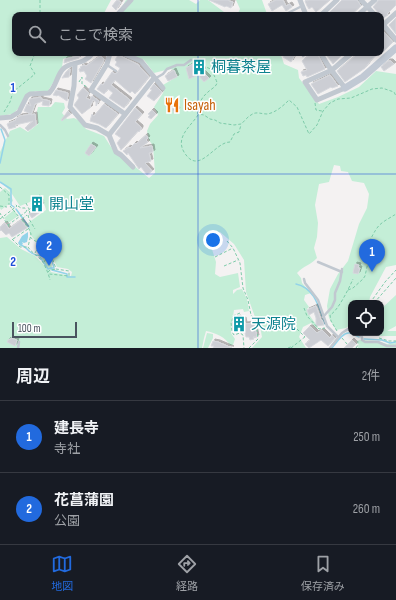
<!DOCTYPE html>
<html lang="ja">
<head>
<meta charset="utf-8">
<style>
	body { margin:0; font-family:"Sofia Sans Condensed","Noto Sans JP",sans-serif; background:#242831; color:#f1f3f6 }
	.controls { position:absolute; right:12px; bottom:12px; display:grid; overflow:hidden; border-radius:8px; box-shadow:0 2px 6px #0003 }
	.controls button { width:36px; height:36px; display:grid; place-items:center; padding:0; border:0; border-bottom:1px solid #363941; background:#171b24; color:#f1f3f6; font:20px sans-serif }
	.scale { position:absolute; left:12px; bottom:10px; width:65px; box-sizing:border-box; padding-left:4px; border:2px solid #4a545f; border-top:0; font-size:11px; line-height:14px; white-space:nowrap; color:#4a545f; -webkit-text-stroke:3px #fff; paint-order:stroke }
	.you { position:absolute; left:213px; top:240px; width:14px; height:14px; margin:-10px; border:3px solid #fff; border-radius:50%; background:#1a73e8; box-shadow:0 0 0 6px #1a73e833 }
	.badge { display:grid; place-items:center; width:26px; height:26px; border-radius:50%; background:#226ade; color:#fff; font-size:13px; font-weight:700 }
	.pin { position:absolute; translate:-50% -33px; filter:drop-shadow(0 1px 2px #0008) }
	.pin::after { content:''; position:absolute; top:21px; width:14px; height:12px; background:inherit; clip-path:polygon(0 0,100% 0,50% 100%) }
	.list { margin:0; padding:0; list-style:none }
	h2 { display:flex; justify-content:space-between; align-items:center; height:52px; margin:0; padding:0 16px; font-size:17px }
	h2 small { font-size:13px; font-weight:400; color:#9ea1a6 }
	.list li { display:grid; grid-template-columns:26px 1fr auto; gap:12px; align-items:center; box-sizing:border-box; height:72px; padding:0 16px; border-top:1px solid #363941 }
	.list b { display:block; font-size:15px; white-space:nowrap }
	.list p { margin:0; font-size:13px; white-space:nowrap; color:#9ea1a6 }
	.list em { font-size:13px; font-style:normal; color:#9ea1a6 }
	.icon { flex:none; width:22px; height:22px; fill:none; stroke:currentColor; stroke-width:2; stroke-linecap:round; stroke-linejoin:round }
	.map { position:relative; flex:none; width:396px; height:348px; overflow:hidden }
	.search { position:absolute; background:#171b24; box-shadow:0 2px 6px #0003; left:12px; right:12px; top:12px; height:44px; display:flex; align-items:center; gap:10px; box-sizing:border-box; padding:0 14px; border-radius:8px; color:#9ea1a6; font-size:15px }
	.sheet { height:196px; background:#171b24 }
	nav { display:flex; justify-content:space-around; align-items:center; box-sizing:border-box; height:56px; border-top:1px solid #363941; background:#171b24; font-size:11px; color:#9ea1a6 }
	nav a { display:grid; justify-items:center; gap:2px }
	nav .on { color:#226ade }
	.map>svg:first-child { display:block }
</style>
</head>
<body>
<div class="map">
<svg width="396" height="348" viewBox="0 0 396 348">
	<defs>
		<filter id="shadow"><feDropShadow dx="2" dy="-2" stdDeviation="0" flood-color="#0004"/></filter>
	</defs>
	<rect width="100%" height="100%" fill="#f4f2f2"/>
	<g fill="#c4eed7">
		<polygon points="0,0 111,0 103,15 15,15 15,53 79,53 77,55 63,59 62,68 48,91 35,91 13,114 0,116"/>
		<polygon points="126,0 189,0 196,4 200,0 208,0 228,15 117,15"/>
		<polygon points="236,0 262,0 267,14 270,15 237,15 240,9"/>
		<path d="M125 53H282L281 55 284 64 298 70 299 78 319 104 338 97 359 87 376 71 396 74V265L386 267 370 297 369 303H351V324L346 328 336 330 329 318 327 306 330 289 338 274 348 261 359 224 367 208 369 194 364 183 352 181 348 172 341 171 340 166 334 165 329 182 319 184 315 205 318 223 317 237 314 248 317 258C311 265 303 266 297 273L301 278 302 283 311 293 305 295 304 300 309 307 307 309C309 317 313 319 318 327L317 329 311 323 303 327 299 337 306 348H252L262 337 259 321 255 317 246 292 244 260 234 244 220 232 212 238 211 246 216 262 215 274 220 277 238 273 240 287 233 290V294L237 290 242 289 247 299 249 311 244 312 243 309 234 310 231 330V333L235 339 233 345H230C225 337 216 333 206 331L204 338 202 348H0V238L7 237 21 249 35 256 46 267 42 258 48 255 53 269 65 273 50 270 51 272 71 276 72 272 68 269 57 267 47 245 37 243 30 234 28 223 46 210C45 205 42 198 37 196L30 202 20 206 10 191 0 181V152L10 131 20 127 28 132 38 124 37 111 38 107H51L55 102 64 103 65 108 62 113 67 119 74 118 78 120 86 129 104 136 111 147 149 178 155 173 153 146 149 140 147 131 150 124 158 115 154 107 163 93 165 87 163 85 178 76 174 70 170 69 154 73 144 60Z"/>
		<polygon points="5,188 10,192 13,201 1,210 0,208 0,192"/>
		<polygon points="14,210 18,216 8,223 4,218"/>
		<polygon points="396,295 396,326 387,331 396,331 396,336 374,336 374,334 384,332 381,332 381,309"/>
		<polygon points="207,333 213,334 213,338 208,348 203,348"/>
		<polygon points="359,340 377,341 387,344 396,343 396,348 358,348"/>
	</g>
	<polygon fill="#93d3e9" points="28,232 28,237 27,242 24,243 22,242 23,244 20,246 18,243 22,236"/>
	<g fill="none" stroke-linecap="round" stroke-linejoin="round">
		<g stroke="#93d3e9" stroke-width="1.5">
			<polyline points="0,163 5,140 1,129"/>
			<polyline points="0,182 11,189 11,205 14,207"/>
			<polyline points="16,209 29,227"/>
			<path d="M21 245C26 247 26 248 29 251 35 257 42 256 48 254L51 257 54 268H51L52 270 67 274V277H75"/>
			<polyline points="40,257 48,269 51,268"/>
			<path d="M296 284C315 288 319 308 325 324"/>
			<polyline points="364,339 382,340 390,343 396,342"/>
			<path d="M332 348C336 343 343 332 349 333 352 333 356 336 359 337"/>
		</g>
	</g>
	<g fill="#ccced4" stroke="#d6d8dd" filter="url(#shadow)">
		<polygon points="117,0 121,2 116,10 112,6"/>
		<polygon points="209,0 229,0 229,1 233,2 231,8 226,6 225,7"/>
		<polygon points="276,0 283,0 286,6 290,4 292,7 286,11 282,5 272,11 268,4"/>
		<polygon points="306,0 307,1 309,0 330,0 316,12 312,7 309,9 307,6 305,1"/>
		<polygon points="342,0 357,0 361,6 351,15 327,15"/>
		<polygon points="379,0 396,0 396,5 387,14 388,15 383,18 373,7"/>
		<polygon points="396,18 396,34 389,25"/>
		<polygon points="381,30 382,30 393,42 381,54"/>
		<polygon points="285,53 296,53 291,62 283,57 284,54 287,55"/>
		<polygon points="311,53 317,53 325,69 307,77 306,75 303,76 301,72 307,70 302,61"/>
		<polygon points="325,53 344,53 333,64"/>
		<polygon points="356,53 379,53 372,59 365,68 345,82 337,71 355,56"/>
		<polygon points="118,55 139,65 139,66 149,77 135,94 132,91 130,93 115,80 111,85 130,100 124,108 109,98 113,93 108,89 104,94 97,89 101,84 103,85 112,72 115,74 118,72 120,68 115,65 117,62 115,60"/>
		<polygon points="79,56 79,58 64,63 65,59"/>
		<polygon points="100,56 104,59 103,62 91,83 85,79 87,76 84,71 80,72 79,69 81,68 80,67 84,65 86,66"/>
		<polygon points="388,61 391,61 394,64 384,71 381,67"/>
		<polygon points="196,62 204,70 202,71 209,78 204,82 198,75 189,79 186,68"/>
		<polygon points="70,69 69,77 62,78 66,72"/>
		<polygon points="174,70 177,77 168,81 165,76"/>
		<polygon points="330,75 338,86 332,88 331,87 318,94 311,84"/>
		<polygon points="154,84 162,92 154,101 147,96 152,90 150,89"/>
		<polygon points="83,88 89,93 86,98 90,100 92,96 99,101 96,106 96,102 93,100 90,106 91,107 82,114 74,105 79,98 77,95"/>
		<polygon points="56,90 68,93 67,101 58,95 57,96 53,95"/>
		<polygon points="41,97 41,99 50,101 49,106 42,105 43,101 35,104 31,115 35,114 36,125 28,131 25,128 33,121 15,125 16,127 9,129 7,124 16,120 15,119 20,116 31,114 24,111 27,104 31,106 29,101 30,99"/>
		<polygon points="173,102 178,110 174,113 170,104"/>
		<polygon points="104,104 118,114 106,128 99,124 90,121 92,114 94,116"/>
		<polygon points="135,108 142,114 135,122 141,127 141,129 139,132 138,131 121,150 117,143 121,138 115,134"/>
		<polygon points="152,110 156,114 151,119 148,117 150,115 148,114"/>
		<polygon points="68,111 71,114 62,121 61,120"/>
		<polygon points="146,135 148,138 146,140 148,142 140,148 152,146 153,152 149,153 151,161 145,163 152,171 147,175 141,167 139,169 128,153 127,155 123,151 129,147 130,148 135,143 136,144"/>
		<polygon points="91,144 96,147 89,156 85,153"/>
		<polygon points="38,199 42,205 37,208 40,212 32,218 29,214 36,209 32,203"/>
		<polygon points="21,220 27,228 12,237 9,233 6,235 1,230 0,231 0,227 5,223 9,229"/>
		<polygon points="355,264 359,265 358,268 360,268 358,274 353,273"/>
		<polygon points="316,306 321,320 322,320 324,325 316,326 316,318 314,312 309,315 307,310"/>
		<polygon points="239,317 240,320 244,319 245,324 254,323 257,337 253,337 254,339 250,340 249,337 246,337 244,328 233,331 232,322 236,322 235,318"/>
		<polygon points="309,327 311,327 317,333 322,330 330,338 332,335 335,338 328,346 321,340 309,348 305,344 310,340 303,333"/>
		<polygon points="11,338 17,340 15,346 7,342 9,339 10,340"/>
		<polygon points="352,340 356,344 352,348 344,348"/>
		<polygon points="213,341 218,342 232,348 213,348 214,346 211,346"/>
	</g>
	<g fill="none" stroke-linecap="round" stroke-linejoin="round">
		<g stroke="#7dcba9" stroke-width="1" stroke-dasharray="3 2" stroke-linecap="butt">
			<polyline points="40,0 40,15"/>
			<path d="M195 59C200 60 203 67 211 69 212 71 217 81 217 83 216 87 211 89 208 92 202 97 197 105 198 114L204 115 210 119 215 120 220 123 234 125 241 124C244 122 247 117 251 115 256 111 261 114 267 114 275 113 283 106 289 100L297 107 309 134 317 125 323 111 330 103 338 99 351 98 372 89 382 88 394 92 396 96"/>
			<polyline points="79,82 82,77 82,84 87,87"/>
			<polyline points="315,103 316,110 322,111"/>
			<polyline points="4,112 10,102 13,92 35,74 30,66 35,53"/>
			<path d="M198 115C191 126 175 137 184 152 199 177 214 142 230 142L234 134 239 132 241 125"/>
			<polyline points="0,187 9,195 9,205"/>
			<polygon points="38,198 43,206 36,210 31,203"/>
			<polyline points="33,201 32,199 40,195 44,201"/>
			<polyline points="26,203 29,209"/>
			<polyline points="0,206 7,207"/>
			<polyline points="10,206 19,217"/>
			<polyline points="18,206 21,208 25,208 27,211"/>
			<polyline points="29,211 30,212 28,215 29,219 35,229"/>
			<polyline points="0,213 1,215"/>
			<polyline points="2,216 10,228"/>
			<polyline points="0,219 17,206 15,204"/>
			<polyline points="22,219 27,215"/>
			<path d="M22 220 29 229 31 234 28 247C32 253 38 256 42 261 45 265 49 275 50 280"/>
			<polyline points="8,225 34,206"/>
			<polyline points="30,237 35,241 45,243 47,250 52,257 56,269 69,271 69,276 49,274"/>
			<polyline points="12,239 20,247 27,247"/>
			<polyline points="13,239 28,229"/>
			<polyline points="227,241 233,248 240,263 243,288 248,300 251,315 256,321 258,339 249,348"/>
			<path d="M35 253C38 246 45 246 52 246"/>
			<polyline points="215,257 233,248"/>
			<polyline points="44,262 46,259 46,257 50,254"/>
			<polyline points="224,266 238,260"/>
			<polyline points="48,272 50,270 56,269"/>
			<path d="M348 290 353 288 363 279 365 276 369 258 365 245C372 239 372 235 377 228 381 222 390 218 396 214"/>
			<polyline points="370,303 385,282 396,270"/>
			<polyline points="374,303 396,278"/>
			<polyline points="304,308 307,316 319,329 325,328"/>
			<polyline points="240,313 233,316 232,321 231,322 232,332 234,335 240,333"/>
			<polyline points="240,329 240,333 243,335 244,348"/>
			<polyline points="297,329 305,337"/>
			<path d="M337 331 331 321 330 315C338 311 349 288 353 279"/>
			<polyline points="342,338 347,344"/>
			<polyline points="379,338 389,341 396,341"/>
			<polyline points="288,348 293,346"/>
			<polyline points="291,348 306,336"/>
			<polyline points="356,348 358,345 358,340"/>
		</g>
		<g stroke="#c1c8d0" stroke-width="2.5">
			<polyline points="288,13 302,6"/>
			<polyline points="303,56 307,53"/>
			<polyline points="107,65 116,71"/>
			<polyline points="156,78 163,74 167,69 177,65 184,65 191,60"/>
			<polyline points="0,125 5,130 8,136"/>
			<polyline points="318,262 342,272"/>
			<polyline points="304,279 305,283 318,300 327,326 338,337"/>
			<polyline points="323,317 332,307 335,300 335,293 340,281 342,269"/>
			<polyline points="355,333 362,337 362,340 365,342 378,342 387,346 396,346"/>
			<polyline points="18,348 19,342"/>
			<polyline points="330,348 342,333 348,329 351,331"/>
		</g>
		<g stroke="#c1c8d0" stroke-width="5">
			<polyline points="300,0 306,15"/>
			<polyline points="361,0 375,15"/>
			<polyline points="117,15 131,0"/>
			<polyline points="321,15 337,0"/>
			<polyline points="358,15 375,0"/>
			<polyline points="381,22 396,40"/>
			<polyline points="382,26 396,13"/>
			<polyline points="110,53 107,64 91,90 125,114"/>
			<polyline points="122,53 141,61 163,88"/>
			<path d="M321 53C326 65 337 77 345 88L317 100 305 82 332 70 352 53"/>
			<polyline points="75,64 74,86 70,107 85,125 97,128 109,135 154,78"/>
			<path d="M0 118 11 117 19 112 27 96 30 94 49 93C56 87 57 75 63 69 70 61 83 66 93 53"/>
			<polyline points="109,135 116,152 121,155 133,167"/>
		</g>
		<polyline stroke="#c1c9d4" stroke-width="7" points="345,88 363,77 396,48"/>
	</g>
	<path fill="none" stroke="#1d4ed8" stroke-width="1" stroke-opacity="0.55" d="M198 0V15M198 53V348M0 174H396"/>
	<defs>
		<symbol id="building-bare" viewBox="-9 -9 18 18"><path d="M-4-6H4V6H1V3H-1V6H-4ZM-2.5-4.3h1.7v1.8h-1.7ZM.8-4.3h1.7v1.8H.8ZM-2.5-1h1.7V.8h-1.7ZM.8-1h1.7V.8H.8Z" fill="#0f9aa8" stroke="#fff" stroke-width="2.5" paint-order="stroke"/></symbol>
		<symbol id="restaurant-bare" viewBox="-9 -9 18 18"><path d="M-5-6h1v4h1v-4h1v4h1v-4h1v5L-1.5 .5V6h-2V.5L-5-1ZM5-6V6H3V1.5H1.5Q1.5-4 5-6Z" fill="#e8710a" stroke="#fff" stroke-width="2.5" paint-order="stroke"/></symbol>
	</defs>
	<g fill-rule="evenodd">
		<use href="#building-bare" x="188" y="56" width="22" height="22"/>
		<use href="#restaurant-bare" x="161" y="94" width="22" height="22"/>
		<use href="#building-bare" x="26" y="193" width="22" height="22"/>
		<use href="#building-bare" x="228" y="313" width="22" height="22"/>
	</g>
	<g text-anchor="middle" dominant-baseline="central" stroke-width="3" stroke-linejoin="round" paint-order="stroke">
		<g font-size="15" fill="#0d838f" stroke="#fff" text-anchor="start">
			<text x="211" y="67">桐暮茶屋</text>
			<text x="49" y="204">開山堂</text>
			<text x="251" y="324">天源院</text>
		</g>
		<g font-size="15" fill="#c56008" stroke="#fff" text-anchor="start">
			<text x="184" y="105">Isayah</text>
		</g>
	</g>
	<g font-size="13" text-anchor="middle" font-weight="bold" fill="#1d4ed8" stroke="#fff" stroke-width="3" stroke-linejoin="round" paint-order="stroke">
		<text x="13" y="92">1</text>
		<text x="13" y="266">2</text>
	</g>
</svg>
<div class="controls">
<button><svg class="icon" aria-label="locate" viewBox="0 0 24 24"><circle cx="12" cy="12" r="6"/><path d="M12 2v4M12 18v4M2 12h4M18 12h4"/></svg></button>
</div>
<div class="scale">100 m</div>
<div class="you"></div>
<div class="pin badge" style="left:372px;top:272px">1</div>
<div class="pin badge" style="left:49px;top:266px">2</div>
<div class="search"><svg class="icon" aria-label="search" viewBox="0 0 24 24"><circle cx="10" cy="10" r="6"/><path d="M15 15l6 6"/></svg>ここで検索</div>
</div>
<section class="sheet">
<h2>周辺<small>2件</small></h2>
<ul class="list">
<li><span class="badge">1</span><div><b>建長寺</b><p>寺社</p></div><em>250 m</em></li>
<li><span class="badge">2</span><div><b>花菖蒲園</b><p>公園</p></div><em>260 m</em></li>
</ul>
</section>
<nav>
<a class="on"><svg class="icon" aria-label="map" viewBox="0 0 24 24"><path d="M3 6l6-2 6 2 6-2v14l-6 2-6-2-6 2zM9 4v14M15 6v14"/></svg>地図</a>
<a><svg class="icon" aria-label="directions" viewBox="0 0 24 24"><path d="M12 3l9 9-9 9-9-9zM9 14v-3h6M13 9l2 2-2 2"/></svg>経路</a>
<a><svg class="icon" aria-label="saved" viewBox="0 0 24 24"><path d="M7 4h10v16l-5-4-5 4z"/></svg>保存済み</a>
</nav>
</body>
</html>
